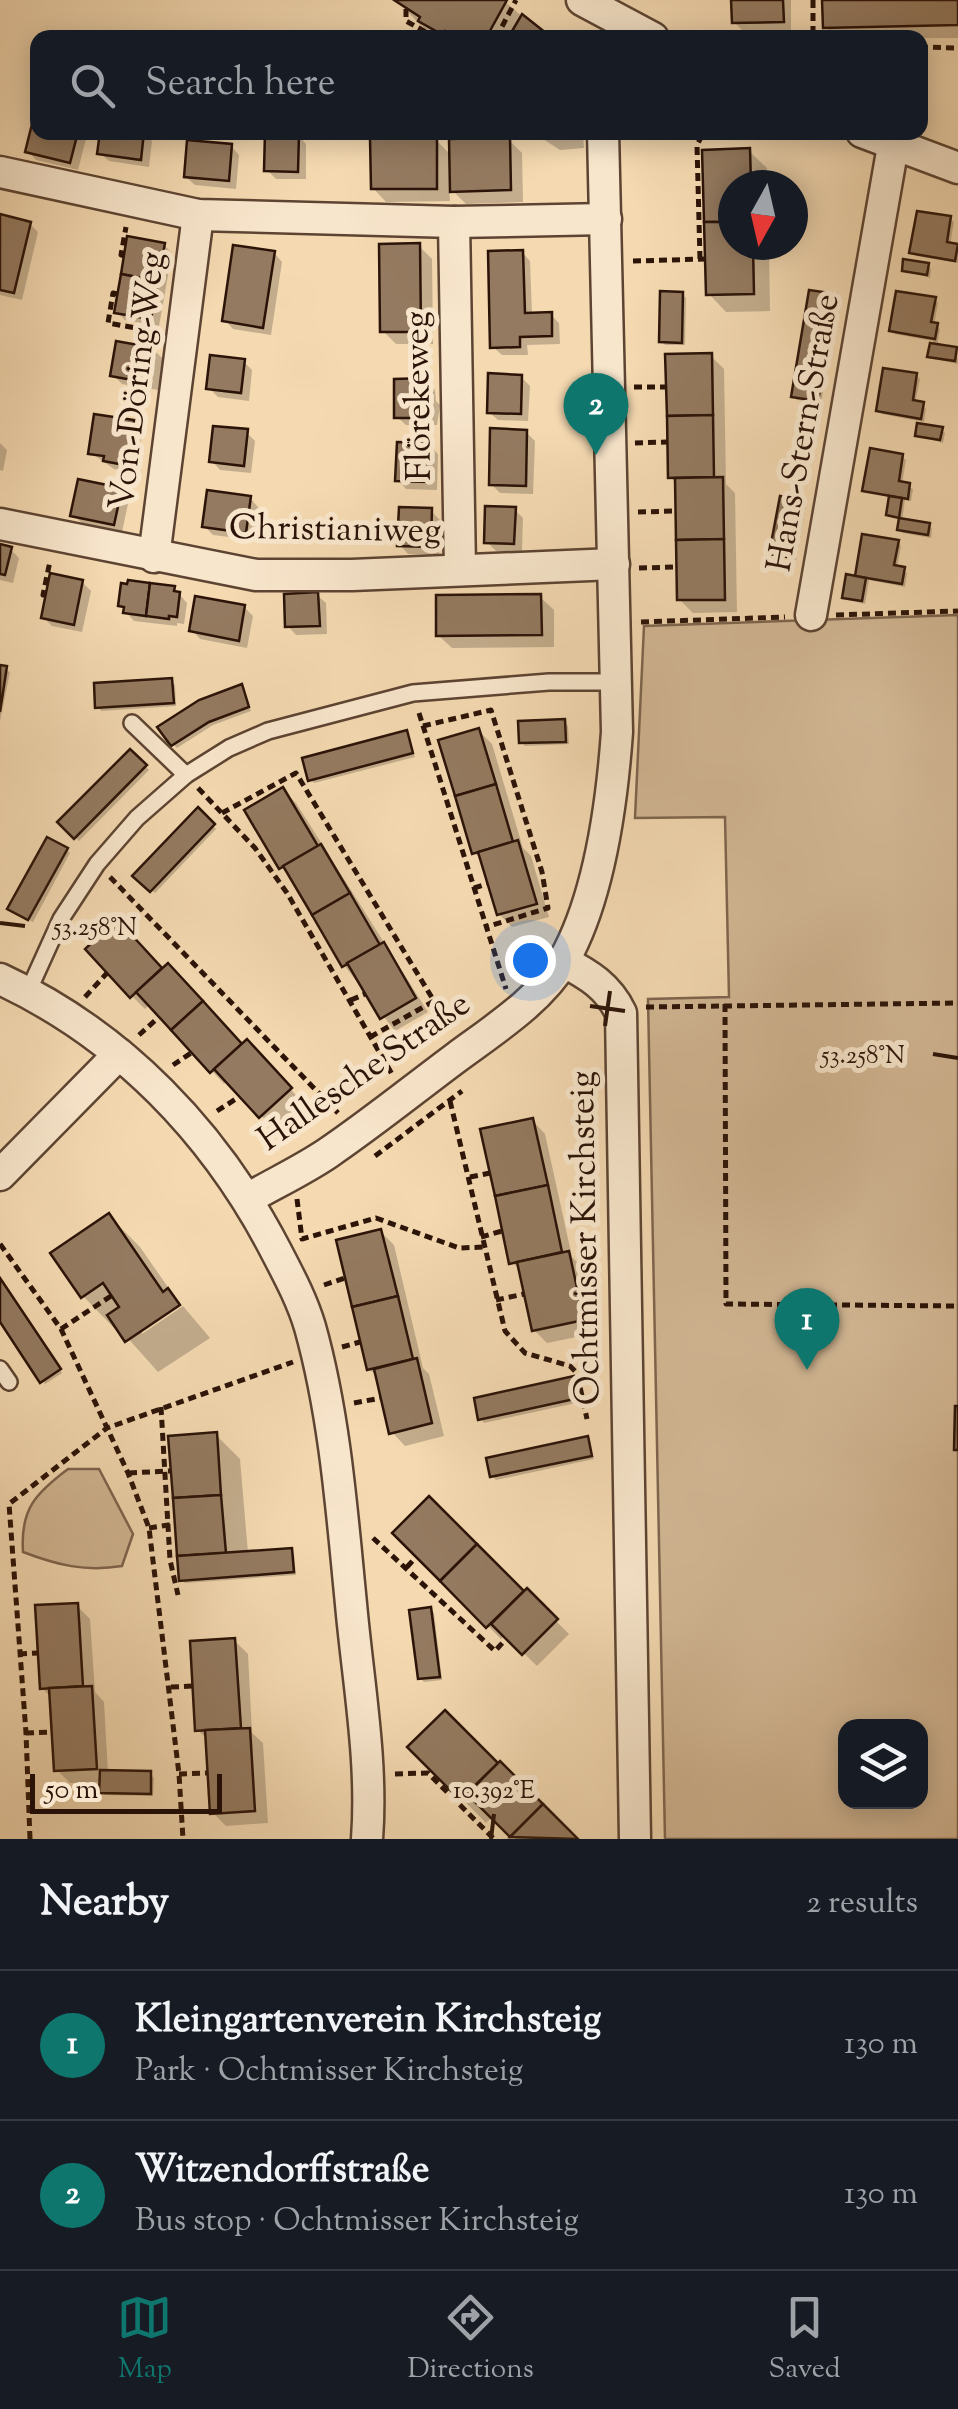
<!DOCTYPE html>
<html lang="en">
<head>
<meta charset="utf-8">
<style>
	body { margin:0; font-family:"Sorts Mill Goudy",serif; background:#242831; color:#f1f3f6 }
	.controls { position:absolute; right:30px; bottom:30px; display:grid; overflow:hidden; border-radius:20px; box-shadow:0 5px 25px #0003 }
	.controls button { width:90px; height:90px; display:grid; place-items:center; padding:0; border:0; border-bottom:2px solid #363941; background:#171b24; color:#f1f3f6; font:50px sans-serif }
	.compass { position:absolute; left:718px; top:170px; width:90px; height:90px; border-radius:50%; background:#171b24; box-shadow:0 5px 25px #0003; rotate:188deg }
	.scale { position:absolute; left:30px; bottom:25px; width:192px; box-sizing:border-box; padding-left:10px; border:5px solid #2b1308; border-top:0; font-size:28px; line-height:35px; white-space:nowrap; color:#2b1308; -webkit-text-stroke:8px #f8e6cc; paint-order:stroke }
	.you { position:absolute; left:530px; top:960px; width:35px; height:35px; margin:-25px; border:8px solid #fff; border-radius:50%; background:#1a73e8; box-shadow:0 0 0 15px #1a73e833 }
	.badge { display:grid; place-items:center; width:65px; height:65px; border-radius:50%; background:#0f766e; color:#fff; font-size:32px; font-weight:700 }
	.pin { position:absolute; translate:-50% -82px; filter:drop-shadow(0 2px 5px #0008) }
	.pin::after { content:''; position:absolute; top:52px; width:35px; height:30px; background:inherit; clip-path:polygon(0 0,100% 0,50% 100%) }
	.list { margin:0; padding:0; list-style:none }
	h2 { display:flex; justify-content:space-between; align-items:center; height:130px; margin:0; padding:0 40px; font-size:42px }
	h2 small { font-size:32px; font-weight:400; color:#9ea1a6 }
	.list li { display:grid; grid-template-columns:65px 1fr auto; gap:30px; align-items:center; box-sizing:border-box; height:150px; padding:0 40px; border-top:2px solid #363941 }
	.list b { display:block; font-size:38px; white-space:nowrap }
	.list p { margin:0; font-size:32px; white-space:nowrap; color:#9ea1a6 }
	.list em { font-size:32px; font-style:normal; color:#9ea1a6 }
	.icon { flex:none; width:55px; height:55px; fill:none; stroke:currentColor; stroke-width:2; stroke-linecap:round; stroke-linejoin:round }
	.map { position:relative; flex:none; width:958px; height:1839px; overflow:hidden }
	.search { position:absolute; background:#171b24; box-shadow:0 5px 25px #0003; left:30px; right:30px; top:30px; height:110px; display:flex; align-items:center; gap:25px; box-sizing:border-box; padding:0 35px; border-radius:20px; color:#9ea1a6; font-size:38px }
	.sheet { height:430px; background:#171b24 }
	nav { display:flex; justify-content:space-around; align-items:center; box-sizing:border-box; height:140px; border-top:2px solid #363941; background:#171b24; font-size:28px; color:#9ea1a6 }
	nav a { display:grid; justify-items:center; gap:5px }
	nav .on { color:#0f766e }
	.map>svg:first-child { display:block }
</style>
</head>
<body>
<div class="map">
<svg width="958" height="1839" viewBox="0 0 958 1839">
	<rect width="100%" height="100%" fill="#f4d9b1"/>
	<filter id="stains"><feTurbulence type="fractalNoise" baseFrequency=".002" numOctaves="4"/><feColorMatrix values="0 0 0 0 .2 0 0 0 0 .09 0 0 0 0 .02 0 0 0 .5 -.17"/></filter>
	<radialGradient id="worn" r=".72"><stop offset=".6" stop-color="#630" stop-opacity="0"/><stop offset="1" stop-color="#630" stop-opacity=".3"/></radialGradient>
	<g fill="#d2b794" stroke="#7e654e" stroke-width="2.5" fill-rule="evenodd">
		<path d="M958 615V1839H665L648 999 729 997 725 817 635 818 644 626ZM846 1726H920V1802H846Z"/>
		<path d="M68 1469H99L133 1534 122 1566C85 1572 57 1565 23 1552 20 1509 36 1493 68 1469Z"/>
	</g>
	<g fill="#0003">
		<polygon points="397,0 503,0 547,38 438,38 421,26"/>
		<polygon points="734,0 791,0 791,30 743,31 734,22"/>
		<polygon points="825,0 958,0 958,38 836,38 825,27"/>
		<polygon points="38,132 80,133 86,139 78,170 36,160 28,151"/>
		<polygon points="532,132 583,132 584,148 560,150"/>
		<polygon points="143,133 152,141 149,167 109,161 100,153"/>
		<polygon points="298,135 306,144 306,179 276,179 267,170"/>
		<polygon points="436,140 452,156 509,140 522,153 523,202 466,204 449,187 450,201 386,202 373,188"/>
		<polygon points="231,146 239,155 236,189 195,185 186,177"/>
		<polygon points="749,151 767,168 767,185 733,185 733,245 769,245 770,311 726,312 709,294 705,152"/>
		<polygon points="0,217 30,224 38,232 22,300 0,295"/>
		<polygon points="950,219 954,222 950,245 958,247 958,263 916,256 912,252"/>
		<polygon points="164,245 172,253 159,326 125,320 117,312"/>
		<polygon points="419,246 432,259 433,344 396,344 383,331"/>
		<polygon points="522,252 530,261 532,315 551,315 559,323 560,344 527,345 528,355 502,355 493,347"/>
		<polygon points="274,253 282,262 271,335 233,329 225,320"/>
		<polygon points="927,266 931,269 930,278 904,270"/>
		<polygon points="682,294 686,298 685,345 665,345 662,341"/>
		<polygon points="836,297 839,300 821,403 797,400 793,396"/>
		<polygon points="935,300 938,303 934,325 940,329 937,346 956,350 958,364 934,359 930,356 933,341 895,334 892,330"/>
		<polygon points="154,350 163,359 158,390 122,384 113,375"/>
		<polygon points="711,356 724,369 726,484 735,493 737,612 693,613 679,599 677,484 670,477"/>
		<polygon points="244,362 252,370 249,401 218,397 209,388"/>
		<polygon points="916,376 920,379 915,403 926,408 924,422 882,414 878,411"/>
		<polygon points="521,377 530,386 528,421 498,420 489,412"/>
		<polygon points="427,381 435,390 436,401 440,405 437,425 406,425 397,417"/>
		<polygon points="133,422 142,431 137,467 128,465 127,471 114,469 91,453"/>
		<polygon points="941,430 945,433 943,443 917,435"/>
		<polygon points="246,432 255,441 251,473 220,470 212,461"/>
		<polygon points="526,432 535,441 533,494 500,493 491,484"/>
		<polygon points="0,443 7,450 3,471 0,470"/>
		<polygon points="430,446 438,454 437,490 406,489 398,480"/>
		<polygon points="902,457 906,460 902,484 913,489 911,501 905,500 902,521 929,525 932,529 931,538 903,533 899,529 901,520 888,514 891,498 865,490"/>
		<polygon points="120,490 129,499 122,532 82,523 73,515"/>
		<polygon points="250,498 258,507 254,540 213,535 204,526"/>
		<polygon points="802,503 806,506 796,560 775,556 772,553"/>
		<polygon points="515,510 523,518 522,552 496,551 487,542"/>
		<polygon points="431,511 440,520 439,555 408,554 400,545"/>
		<polygon points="897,542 901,546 897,568 907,573 905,587 869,580 865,604 848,600 845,597 857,579"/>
		<polygon points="0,547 10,549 19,558 13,583 0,580"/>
		<polygon points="82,582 91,591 82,632 52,626 44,618"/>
		<polygon points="174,588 187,603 184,624 177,623 177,626 134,621 120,605"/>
		<polygon points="317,595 326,603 327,634 296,635 288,626"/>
		<polygon points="540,597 554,610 554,647 452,648 438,635"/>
		<polygon points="244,607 253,616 247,648 200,639 192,630"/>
		<polygon points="0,668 10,672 0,721"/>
		<polygon points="171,681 175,685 176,706 101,711 98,707"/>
		<polygon points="241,687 251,711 213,725 177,748 160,728"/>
		<polygon points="564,722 568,726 569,744 525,746 521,742"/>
		<polygon points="478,730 492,744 523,848 531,856 549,917 512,927 499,914 483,861 474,852"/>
		<polygon points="406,733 415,757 314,783 311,780"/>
		<polygon points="130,752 149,770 79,841 60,822"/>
		<polygon points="283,790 296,803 428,1012 395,1031 344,965 295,881 281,867"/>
		<polygon points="198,811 216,829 155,893 136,875"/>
		<polygon points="67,850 70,853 33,922 14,912"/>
		<polygon points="130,935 242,1047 260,1055 303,1103 274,1129 228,1081 224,1084 212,1071 150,1004 145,1009 132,996"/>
		<polygon points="532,1120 545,1134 572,1257 582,1267 596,1333 547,1343 534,1330 522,1272 512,1262"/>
		<polygon points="109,1216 140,1247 179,1303 142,1328 142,1334 183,1306 210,1338 158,1372 117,1326 114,1328 83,1296"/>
		<polygon points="381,1232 394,1245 423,1368 429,1374 444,1436 405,1446 392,1432 379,1378 369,1369"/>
		<polygon points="0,1280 62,1373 45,1384 0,1318"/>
		<polygon points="573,1379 581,1402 484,1423 481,1419"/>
		<polygon points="216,1435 240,1459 248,1553 291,1550 294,1554 296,1575 185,1583 181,1580"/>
		<polygon points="587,1439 594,1459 496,1480 492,1476"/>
		<polygon points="429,1499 524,1594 527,1592 569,1634 537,1666 505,1635 501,1639 395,1533"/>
		<polygon points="77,1606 90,1619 95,1692 104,1702 108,1773 150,1774 154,1778 153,1796 105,1795 102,1792 102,1782 70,1783 57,1770 52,1698 42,1688"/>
		<polygon points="430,1610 434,1613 442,1680 424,1682 420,1678"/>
		<polygon points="234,1640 248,1654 252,1733 263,1743 268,1823 226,1826 212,1812 208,1740 198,1730"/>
		<polygon points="445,1713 574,1839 516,1839 493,1816 486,1823 411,1747"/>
	</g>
	<g fill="#947a60" stroke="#2b1308" stroke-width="2.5">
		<polygon points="394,0 507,0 486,38 458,38 445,31 443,35 418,21 420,17"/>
		<polygon points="731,0 783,0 784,22 732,23"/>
		<polygon points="822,0 958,0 958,25 823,28"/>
		<polygon points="522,14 546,33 548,38 508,38"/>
		<polygon points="38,100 38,132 78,132 70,163 25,152"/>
		<polygon points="100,132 144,132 141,160 97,154"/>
		<polygon points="265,132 299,133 298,172 264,171"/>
		<polygon points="437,137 437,189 371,189 370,138"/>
		<polygon points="510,137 511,190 450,192 449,139"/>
		<polygon points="187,140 232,144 229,181 184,177"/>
		<polygon points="750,148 751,185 733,185 733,222 704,222 702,150"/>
		<polygon points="917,211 951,216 947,242 958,244 955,261 909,253"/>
		<polygon points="0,214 31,222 14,293 0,290"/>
		<polygon points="704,222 733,222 733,245 753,245 754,294 706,295"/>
		<polygon points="127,236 165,243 158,281 121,274"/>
		<polygon points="420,243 421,332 380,332 379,244"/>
		<polygon points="233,245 275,251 263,328 222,321"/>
		<polygon points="523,250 525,313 552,312 552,336 520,337 520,347 490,348 488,251"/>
		<polygon points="903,259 929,263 927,275 902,271"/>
		<polygon points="121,274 158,281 151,319 114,313"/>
		<polygon points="809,290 837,294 818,401 791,397"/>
		<polygon points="660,291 683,292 682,343 659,342"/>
		<polygon points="896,291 936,297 931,322 938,323 935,339 889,331"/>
		<polygon points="116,341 155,348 149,383 110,376"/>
		<polygon points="930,343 957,347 955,361 927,357"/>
		<polygon points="712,353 713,415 667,416 665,354"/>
		<polygon points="210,355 245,359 241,393 206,389"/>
		<polygon points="883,368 917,373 913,400 924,402 921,419 876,411"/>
		<polygon points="488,373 522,375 521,414 487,413"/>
		<polygon points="428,378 428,394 432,394 429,418 394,418 394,379"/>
		<polygon points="94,414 134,420 129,459 120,458 119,464 103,461 104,456 88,454"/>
		<polygon points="713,415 714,477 668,478 667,416"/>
		<polygon points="917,423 943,427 940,440 915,436"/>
		<polygon points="213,426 248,429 244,466 209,462"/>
		<polygon points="490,428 527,430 526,486 489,485"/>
		<polygon points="397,442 431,443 429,482 395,481"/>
		<polygon points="870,448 903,454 899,481 910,483 908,499 862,491"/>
		<polygon points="723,477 724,539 676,540 675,478"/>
		<polygon points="78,479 122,488 114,525 70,516"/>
		<polygon points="207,490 251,496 246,533 202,527"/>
		<polygon points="780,496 804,500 793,558 769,554"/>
		<polygon points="889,496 902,498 899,518 886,515"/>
		<polygon points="485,506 516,507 514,544 484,543"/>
		<polygon points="399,507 432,508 431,547 397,546"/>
		<polygon points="899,518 930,523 928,535 897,530"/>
		<polygon points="862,534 899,540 894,565 905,567 902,584 855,576"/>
		<polygon points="724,539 725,600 677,600 676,540"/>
		<polygon points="0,544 12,547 5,575 0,574"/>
		<polygon points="50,573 83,580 74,625 41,618"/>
		<polygon points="846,574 866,578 862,601 842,598"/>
		<polygon points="128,580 150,583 146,616 123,613 124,607 118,606 121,583 127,584"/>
		<polygon points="150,583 175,586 174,591 180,592 177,617 169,616 169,619 146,616"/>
		<polygon points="318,592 320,626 285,627 284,594"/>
		<polygon points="541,594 542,635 436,636 436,595"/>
		<polygon points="195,596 245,605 239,641 189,631"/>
		<polygon points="0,665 7,666 0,712"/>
		<polygon points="172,678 174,703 95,708 94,683"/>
		<polygon points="242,684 249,707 209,722 171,746 157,727 199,700"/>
		<polygon points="565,719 566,742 519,743 518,721"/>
		<polygon points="479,728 496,784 455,796 438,740"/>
		<polygon points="407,730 413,753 308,781 302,758"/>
		<polygon points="130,749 147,765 74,839 57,822"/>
		<polygon points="496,784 513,842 472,854 455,796"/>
		<polygon points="283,787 318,846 279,869 244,810"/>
		<polygon points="198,807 215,824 150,892 132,876"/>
		<polygon points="47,837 68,848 28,920 7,909"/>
		<polygon points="518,840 537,904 497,915 478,852"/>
		<polygon points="321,844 350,893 312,915 283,866"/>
		<polygon points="350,893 380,945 342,967 312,915"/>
		<polygon points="117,919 162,968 130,998 85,949"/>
		<polygon points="384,942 416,998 380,1019 347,963"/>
		<polygon points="168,963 203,1001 171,1030 136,992"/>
		<polygon points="203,1001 242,1044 210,1073 171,1030"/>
		<polygon points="247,1039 292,1088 259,1118 214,1069"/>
		<polygon points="533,1118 548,1185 495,1196 480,1129"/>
		<polygon points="548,1185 562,1252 509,1264 495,1196"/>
		<polygon points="109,1213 163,1292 168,1288 180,1305 125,1342 107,1315 119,1307 103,1283 81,1298 50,1253"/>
		<polygon points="381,1229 398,1296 352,1307 336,1240"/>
		<polygon points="569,1251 584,1320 532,1331 517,1262"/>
		<polygon points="0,1278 61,1369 40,1383 0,1322"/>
		<polygon points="398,1296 413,1359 367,1370 352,1307"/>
		<polygon points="417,1358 432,1423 389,1434 374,1369"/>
		<polygon points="574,1376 579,1398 478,1420 474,1398"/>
		<polygon points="955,1406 958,1406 958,1450 954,1450"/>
		<polygon points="217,1432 221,1495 173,1498 168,1436"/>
		<polygon points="588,1436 592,1456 490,1477 486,1458"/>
		<polygon points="221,1495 226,1553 177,1556 173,1498"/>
		<polygon points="429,1496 477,1544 440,1581 392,1533"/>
		<polygon points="477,1544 524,1591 486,1628 440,1581"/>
		<polygon points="292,1548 294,1572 179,1581 177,1556"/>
		<polygon points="527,1588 558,1619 522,1655 491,1624"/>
		<polygon points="78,1603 83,1686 40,1689 35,1605"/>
		<polygon points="431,1607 440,1677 418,1679 409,1610"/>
		<polygon points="235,1638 241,1728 195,1731 190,1641"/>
		<polygon points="92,1686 97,1769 54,1771 49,1688"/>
		<polygon points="445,1710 498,1763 460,1800 407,1747"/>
		<polygon points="250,1728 255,1811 210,1814 205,1730"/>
		<polygon points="500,1761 543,1804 510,1837 467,1794"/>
		<polygon points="100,1770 151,1771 151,1794 99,1793"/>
		<polygon points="543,1804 578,1839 510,1837"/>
	</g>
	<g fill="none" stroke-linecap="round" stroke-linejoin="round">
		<defs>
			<g id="lane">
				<polyline points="132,723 186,775"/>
				<polyline points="28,992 61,919 97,864 137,818 186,775 229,748 268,731 413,693 549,682 617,682"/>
				<polyline points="0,1369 9,1382"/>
			</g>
			<g id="street">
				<polyline points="582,0 653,38"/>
				<polyline points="862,132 958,168"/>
				<polyline points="0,172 198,215 454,222 606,219"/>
				<polyline points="454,222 460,569"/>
				<polyline points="0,524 256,575 352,575 614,564"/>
				<polyline points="154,557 198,215"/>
				<polyline points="811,615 893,146"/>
				<path d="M563 961C589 975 608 986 621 1013L635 1839"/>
				<path d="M0 979C121 1035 215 1133 276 1251 289 1276 302 1300 310 1327 335 1416 342 1513 351 1604 358 1682 373 1762 367 1839"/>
				<polyline points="0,1175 119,1054"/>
				<path d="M249 1198C275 1183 303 1170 328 1153 372 1123 414 1089 457 1057 492 1031 541 1000 564 960 599 898 612 802 617 732L603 132"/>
			</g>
		</defs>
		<use href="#lane" stroke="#5d4432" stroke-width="20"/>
		<use href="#street" stroke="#5d4432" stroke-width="35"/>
		<g stroke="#2b1308" stroke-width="5" stroke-dasharray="8 5" stroke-linecap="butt">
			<polyline points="813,0 813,38"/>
			<polyline points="406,9 406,21 437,38"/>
			<polyline points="496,38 516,0"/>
			<polyline points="920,47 958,48"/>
			<polyline points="124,256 121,255 126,227"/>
			<polyline points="700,259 697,145 704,132"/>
			<polyline points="633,261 705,259"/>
			<polyline points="117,294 113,293 108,323 159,332"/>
			<polyline points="634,387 666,387"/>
			<polyline points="635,443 667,442"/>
			<polyline points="638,512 675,511"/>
			<polyline points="639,568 676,567"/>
			<polyline points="46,595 43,595 50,561"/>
			<polyline points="836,615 958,611"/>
			<polyline points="641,622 785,617"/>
			<polyline points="419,713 506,989"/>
			<polyline points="423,726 491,710 542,872 548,908 486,927"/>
			<polyline points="198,788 255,848 287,893 392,1074"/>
			<polyline points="222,813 296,773 434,1001 372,1036"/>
			<polyline points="110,877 338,1113"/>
			<polyline points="474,888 487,884"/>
			<polyline points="85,997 107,973"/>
			<polyline points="351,1000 365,994"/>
			<polyline points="725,1004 726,1304 958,1306"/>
			<polyline points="646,1007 958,1003"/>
			<polyline points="139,1035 159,1017"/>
			<polyline points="173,1065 191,1053"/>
			<polyline points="450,1101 505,1331 525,1353 570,1366 577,1373 587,1419"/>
			<polyline points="217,1111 239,1097"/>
			<polyline points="375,1156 462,1091"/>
			<polyline points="470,1177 490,1173"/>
			<polyline points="297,1199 302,1239 376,1218 459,1248 484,1247"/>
			<polyline points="481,1237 502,1231"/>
			<polyline points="0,1244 61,1329 128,1473 149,1528 179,1774 183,1839"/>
			<polyline points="324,1285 345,1278"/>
			<polyline points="496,1300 524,1294"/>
			<polyline points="61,1329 111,1296"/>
			<polyline points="342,1347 360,1342"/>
			<polyline points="354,1403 381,1398"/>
			<polyline points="161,1407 170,1560 178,1595"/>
			<polyline points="129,1473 170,1471"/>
			<polyline points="149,1528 174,1524"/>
			<polyline points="373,1538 495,1651 506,1639"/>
			<polyline points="407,1567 416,1557"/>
			<polyline points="19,1654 38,1653"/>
			<polyline points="171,1687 193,1686"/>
			<polyline points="26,1733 52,1732"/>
			<polyline points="179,1774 208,1773"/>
			<polyline points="395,1774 428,1773 494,1839"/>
			<polyline points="30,1839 26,1733 9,1504 107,1428 293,1362"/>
		</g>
		<use href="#lane" stroke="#f8e6cc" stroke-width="15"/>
		<use href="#street" stroke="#f8e6cc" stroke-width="30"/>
	</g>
	<path fill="none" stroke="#2b1308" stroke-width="4" d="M0 923 25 926M590 1006 625 1011M605 1026 610 991M933 1054 958 1058M491 1839 494 1814"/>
	<g text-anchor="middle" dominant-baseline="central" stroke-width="10" stroke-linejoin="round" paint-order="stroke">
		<g font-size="35" fill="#2b1308" stroke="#f8e6cc">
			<text transform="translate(139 381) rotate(-83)">Von-Döring-Weg</text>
			<text transform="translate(420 396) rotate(-91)">Flörekeweg</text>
			<text transform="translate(805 433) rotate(-80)">Hans-Stern-Straße</text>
			<text transform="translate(335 531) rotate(1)">Christianiweg</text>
			<text transform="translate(365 1073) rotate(-35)">Hallesche Straße</text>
			<text transform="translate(587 1238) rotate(-91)">Ochtmisser Kirchsteig</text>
		</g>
	</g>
	<g font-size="25" text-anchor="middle" fill="#2b1308" stroke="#f8e6cc" stroke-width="10" stroke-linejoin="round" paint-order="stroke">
		<text x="95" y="935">53.258°N</text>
		<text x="863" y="1063">53.258°N</text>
		<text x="494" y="1798">10.392°E</text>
	</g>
	<rect width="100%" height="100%" filter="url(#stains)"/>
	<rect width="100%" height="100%" fill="url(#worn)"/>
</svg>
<div class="controls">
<button><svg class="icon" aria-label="layers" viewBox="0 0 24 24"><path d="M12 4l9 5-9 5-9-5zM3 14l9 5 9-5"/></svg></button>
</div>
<svg class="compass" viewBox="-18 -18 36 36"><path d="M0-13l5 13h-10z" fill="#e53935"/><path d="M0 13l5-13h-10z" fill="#9ea1a6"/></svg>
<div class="scale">50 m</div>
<div class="you"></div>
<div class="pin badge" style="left:807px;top:1370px">1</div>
<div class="pin badge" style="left:596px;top:455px">2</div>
<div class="search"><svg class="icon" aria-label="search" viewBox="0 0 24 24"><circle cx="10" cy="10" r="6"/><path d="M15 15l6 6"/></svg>Search here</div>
</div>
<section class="sheet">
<h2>Nearby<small>2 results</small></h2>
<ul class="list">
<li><span class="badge">1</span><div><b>Kleingartenverein Kirchsteig</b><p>Park · Ochtmisser Kirchsteig</p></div><em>130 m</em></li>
<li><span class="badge">2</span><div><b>Witzendorffstraße</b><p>Bus stop · Ochtmisser Kirchsteig</p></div><em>130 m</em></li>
</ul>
</section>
<nav>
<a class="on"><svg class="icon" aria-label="map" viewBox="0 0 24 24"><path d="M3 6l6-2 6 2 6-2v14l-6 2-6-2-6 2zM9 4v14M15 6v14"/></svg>Map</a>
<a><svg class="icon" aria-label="directions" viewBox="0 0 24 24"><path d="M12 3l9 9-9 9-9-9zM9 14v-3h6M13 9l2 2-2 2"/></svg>Directions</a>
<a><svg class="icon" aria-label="saved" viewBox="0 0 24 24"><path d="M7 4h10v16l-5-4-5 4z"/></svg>Saved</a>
</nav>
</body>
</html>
